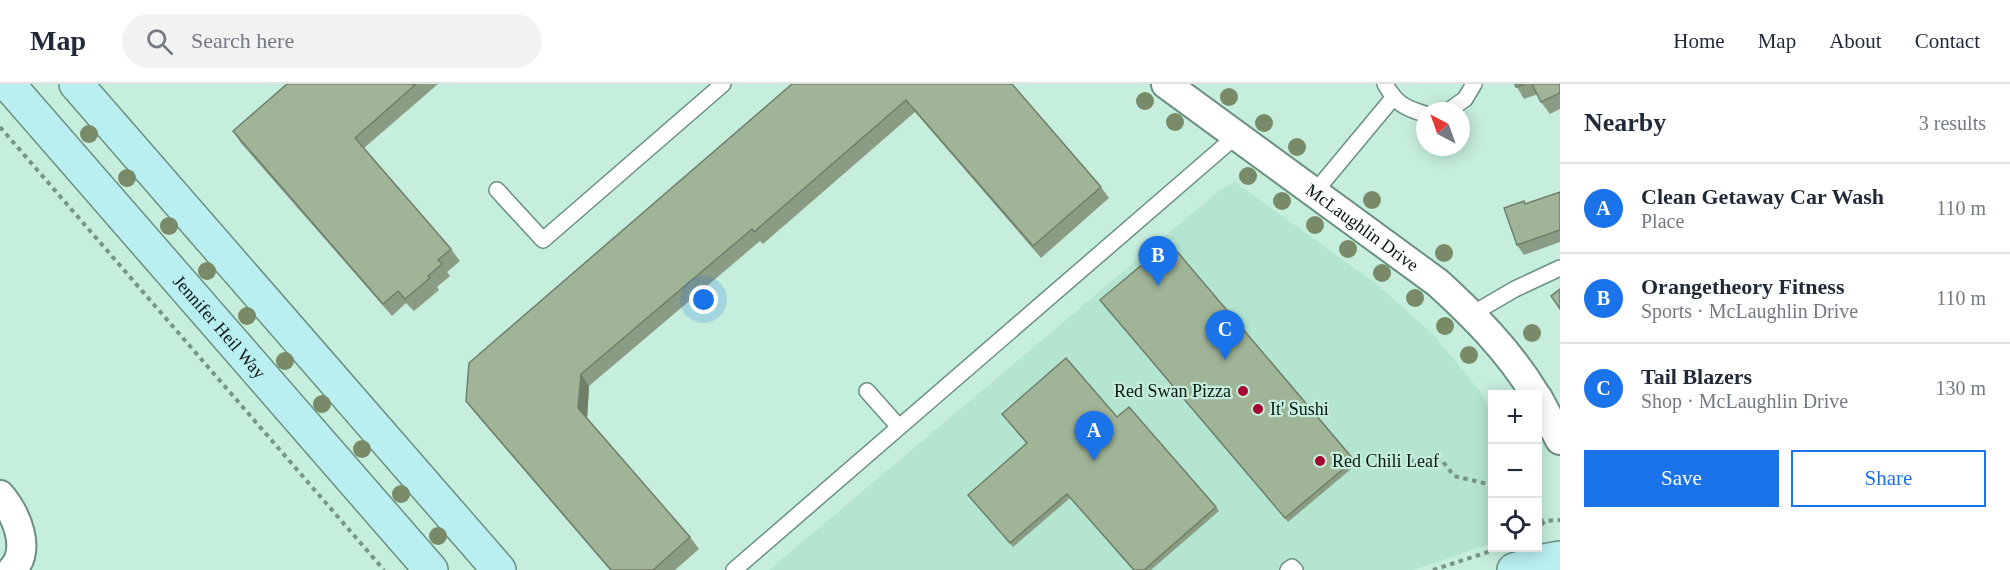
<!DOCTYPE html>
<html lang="en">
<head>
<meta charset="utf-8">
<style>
	body { margin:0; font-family:"Times New Roman",serif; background:#f2f2f3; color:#1f2937 }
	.controls { position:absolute; right:18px; bottom:18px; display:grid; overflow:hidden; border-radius:0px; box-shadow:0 3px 15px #0003 }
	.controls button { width:54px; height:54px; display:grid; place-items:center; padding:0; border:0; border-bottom:2px solid #e0e1e3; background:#fff; color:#1f2937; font:30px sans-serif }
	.compass { position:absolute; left:1416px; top:18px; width:54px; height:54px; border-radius:50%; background:#fff; box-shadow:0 3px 15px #0003; rotate:319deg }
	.you { position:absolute; left:704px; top:216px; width:21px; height:21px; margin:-15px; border:4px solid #fff; border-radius:50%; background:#1a73e8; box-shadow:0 0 0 9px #1a73e833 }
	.badge { display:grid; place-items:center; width:39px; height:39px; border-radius:50%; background:#1a73e8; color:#fff; font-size:20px; font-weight:700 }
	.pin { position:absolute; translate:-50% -50px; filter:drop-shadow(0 2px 3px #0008) }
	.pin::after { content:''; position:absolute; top:32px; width:21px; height:18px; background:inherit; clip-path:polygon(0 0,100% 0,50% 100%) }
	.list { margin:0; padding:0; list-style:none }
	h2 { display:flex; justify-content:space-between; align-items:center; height:78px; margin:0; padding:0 24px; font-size:26px }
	h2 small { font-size:20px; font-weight:400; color:#747a83 }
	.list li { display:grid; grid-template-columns:39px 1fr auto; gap:18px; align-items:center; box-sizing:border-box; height:90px; padding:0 24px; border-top:2px solid #e0e1e3 }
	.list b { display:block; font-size:22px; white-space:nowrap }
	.list p { margin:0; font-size:20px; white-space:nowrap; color:#747a83 }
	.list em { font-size:20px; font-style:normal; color:#747a83 }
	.actions { display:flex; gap:12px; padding:18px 24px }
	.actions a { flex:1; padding:14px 0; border:2px solid #1a73e8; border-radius:0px; text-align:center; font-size:21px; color:#1a73e8 }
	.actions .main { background:#1a73e8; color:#fff }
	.icon { flex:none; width:33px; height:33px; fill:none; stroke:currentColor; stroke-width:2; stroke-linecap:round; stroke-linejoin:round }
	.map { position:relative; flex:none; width:1560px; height:486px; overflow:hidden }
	header { display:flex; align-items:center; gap:36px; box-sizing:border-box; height:84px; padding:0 30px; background:#fff; border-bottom:2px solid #e0e1e3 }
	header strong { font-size:28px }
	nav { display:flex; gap:33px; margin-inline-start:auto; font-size:21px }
	.search { width:420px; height:54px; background:#f2f2f3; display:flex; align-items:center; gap:15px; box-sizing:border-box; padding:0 21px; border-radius:33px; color:#747a83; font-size:22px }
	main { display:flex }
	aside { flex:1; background:#fff }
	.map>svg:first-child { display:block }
</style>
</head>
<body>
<header>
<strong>Map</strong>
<div class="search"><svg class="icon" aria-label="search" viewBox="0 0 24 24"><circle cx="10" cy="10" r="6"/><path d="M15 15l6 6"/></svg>Search here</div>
<nav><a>Home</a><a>Map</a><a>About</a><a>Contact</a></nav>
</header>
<main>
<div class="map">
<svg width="1560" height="486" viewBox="0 0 1560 486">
	<rect width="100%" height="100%" fill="#c6eedc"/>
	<polygon fill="#b4e5d0" points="1235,98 1375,199 1433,250 1479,306 1492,329 1492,459 1414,486 769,486 1220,106"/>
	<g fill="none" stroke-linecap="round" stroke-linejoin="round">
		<defs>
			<g id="lane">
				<path d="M1385 0C1396 19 1404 24 1425 30"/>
				<polyline points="1448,27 1465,15 1474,0"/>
				<polyline points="497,106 543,156 723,0"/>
				<polyline points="1314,109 1393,14"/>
				<polyline points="1472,230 1515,205 1560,184"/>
				<polyline points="867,307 899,343"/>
				<polyline points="734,486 1236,52"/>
				<polyline points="1288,486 1292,483 1295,486"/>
			</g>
			<g id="street">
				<path id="s1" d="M1166 0 1438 199C1475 233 1509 267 1535 310"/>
				<polyline points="1538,314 1560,356"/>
				<path d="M0 411C16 430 32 465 12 486"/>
			</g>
			<g id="secondary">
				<path id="s2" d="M8 0 431 486"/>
				<polyline points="76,0 499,486"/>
				<polyline points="1514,486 1543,477 1560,474"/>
			</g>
		</defs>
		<use href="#lane" stroke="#6b9081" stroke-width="18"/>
		<use href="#street" stroke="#6b9081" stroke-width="32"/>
		<use href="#secondary" stroke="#6b9081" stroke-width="36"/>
		<g stroke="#769487" stroke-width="4" stroke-dasharray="4.5 4.5" stroke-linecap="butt">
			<polyline points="0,43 384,486"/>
			<polyline points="1409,377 1441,375 1454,392 1492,401"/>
			<polyline points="1538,434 1544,437"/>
			<polyline points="1538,449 1544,437 1560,436"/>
			<polyline points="1433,486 1491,467"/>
		</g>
		<use href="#lane" stroke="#fff" stroke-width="15"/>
		<use href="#street" stroke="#fff" stroke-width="28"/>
		<use href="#secondary" stroke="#b9eff0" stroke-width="33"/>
	</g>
	<g fill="#798a69">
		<circle cx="1229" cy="13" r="9"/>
		<circle cx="1145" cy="17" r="9"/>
		<circle cx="1175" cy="38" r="9"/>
		<circle cx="1264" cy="39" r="9"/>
		<circle cx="89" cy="50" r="9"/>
		<circle cx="1297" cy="63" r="9"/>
		<circle cx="1248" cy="92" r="9"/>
		<circle cx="127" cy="94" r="9"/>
		<circle cx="1372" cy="116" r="9"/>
		<circle cx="1282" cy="117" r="9"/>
		<circle cx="1315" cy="141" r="9"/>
		<circle cx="169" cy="142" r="9"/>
		<circle cx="1348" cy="165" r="9"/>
		<circle cx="1444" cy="169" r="9"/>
		<circle cx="207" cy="187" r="9"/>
		<circle cx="1382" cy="189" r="9"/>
		<circle cx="1415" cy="214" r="9"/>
		<circle cx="247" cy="232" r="9"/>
		<circle cx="1445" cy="242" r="9"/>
		<circle cx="1532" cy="249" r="9"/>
		<circle cx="1469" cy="271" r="9"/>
		<circle cx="285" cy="277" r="9"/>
		<circle cx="322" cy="320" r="9"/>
		<circle cx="362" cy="365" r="9"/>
		<circle cx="401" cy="410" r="9"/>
		<circle cx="438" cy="452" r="9"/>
	</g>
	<g fill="#8a9c83">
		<polygon points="287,0 438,0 364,64 451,165 460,177 447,188 450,192 437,203 439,206 414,227 406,219 392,232 241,59 233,47"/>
		<polygon points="792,0 1012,0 1101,103 1109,114 1041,174 915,28 763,160 760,157 589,302 587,334 690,453 699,465 675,486 610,486 475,329 466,317"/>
		<polygon points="1515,0 1560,0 1560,25 1550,30 1541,18 1538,10 1524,15"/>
		<polygon points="1560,108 1560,158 1524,171 1517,161 1524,117 1526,120"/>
		<polygon points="1103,220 1354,376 1357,380 1288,438"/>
		<polygon points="1002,330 1117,333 1216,423 1219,427 1151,486 1133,486 1070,414 1013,463 968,411 1026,359"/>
	</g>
	<polygon fill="#707f6a" points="581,290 589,302 587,336 578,324"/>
	<g fill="#a0b598" stroke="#707f6a" stroke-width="1.5">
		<polygon points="287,0 416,0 355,54 451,165 438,176 442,180 428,192 430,194 405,215 398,207 383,220 233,47"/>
		<polygon points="792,0 1012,0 1101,103 1033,162 906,16 754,148 752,145 581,290 578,324 690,453 653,486 611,486 466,317 469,279"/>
		<polygon points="1515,0 1525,0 1516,3"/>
		<polygon points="1532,0 1560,0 1560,9 1541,18"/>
		<polygon points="1560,108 1560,146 1517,161 1504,124 1524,117 1525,120"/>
		<polygon points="1169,158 1354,376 1285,434 1100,216"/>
		<polygon points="1560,205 1560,225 1551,212"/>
		<polygon points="1066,274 1117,333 1129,323 1216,423 1144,486 1134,486 1067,410 1010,459 968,411 1027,359 1002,330"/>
	</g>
	<g fill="#a40832" stroke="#c6eedc" stroke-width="2">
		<circle cx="1243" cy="307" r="6"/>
		<circle cx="1258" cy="325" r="6"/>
		<circle cx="1320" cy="377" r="6"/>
	</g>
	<g text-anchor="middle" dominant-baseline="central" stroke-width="4.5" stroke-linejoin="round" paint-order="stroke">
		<g font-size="18" fill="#081712" stroke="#c6eedc">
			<text stroke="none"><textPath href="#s1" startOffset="243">McLaughlin Drive</textPath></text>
			<text stroke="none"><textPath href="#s2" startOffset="322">Jennifer Heil Way</textPath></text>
		</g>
		<g font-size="18" fill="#081712" stroke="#c6eedc" text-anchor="start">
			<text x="1231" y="307" text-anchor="end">Red Swan Pizza</text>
			<text x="1270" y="325">It' Sushi</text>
			<text x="1332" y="377">Red Chili Leaf</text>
		</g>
	</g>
</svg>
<div class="controls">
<button>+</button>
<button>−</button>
<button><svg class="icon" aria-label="locate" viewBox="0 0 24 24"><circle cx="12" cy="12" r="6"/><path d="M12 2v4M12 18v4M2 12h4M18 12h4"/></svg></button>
</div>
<svg class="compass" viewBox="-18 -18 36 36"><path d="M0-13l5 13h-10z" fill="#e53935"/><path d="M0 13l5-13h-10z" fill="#747a83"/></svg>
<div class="you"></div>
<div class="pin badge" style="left:1094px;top:377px">A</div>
<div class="pin badge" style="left:1158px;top:202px">B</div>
<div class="pin badge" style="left:1225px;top:276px">C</div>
</div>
<aside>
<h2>Nearby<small>3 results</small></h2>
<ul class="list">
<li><span class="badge">A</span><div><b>Clean Getaway Car Wash</b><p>Place</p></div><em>110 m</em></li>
<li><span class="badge">B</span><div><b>Orangetheory Fitness</b><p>Sports · McLaughlin Drive</p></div><em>110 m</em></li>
<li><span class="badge">C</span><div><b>Tail Blazers</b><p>Shop · McLaughlin Drive</p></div><em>130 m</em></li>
</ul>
<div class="actions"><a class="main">Save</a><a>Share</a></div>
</aside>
</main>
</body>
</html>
